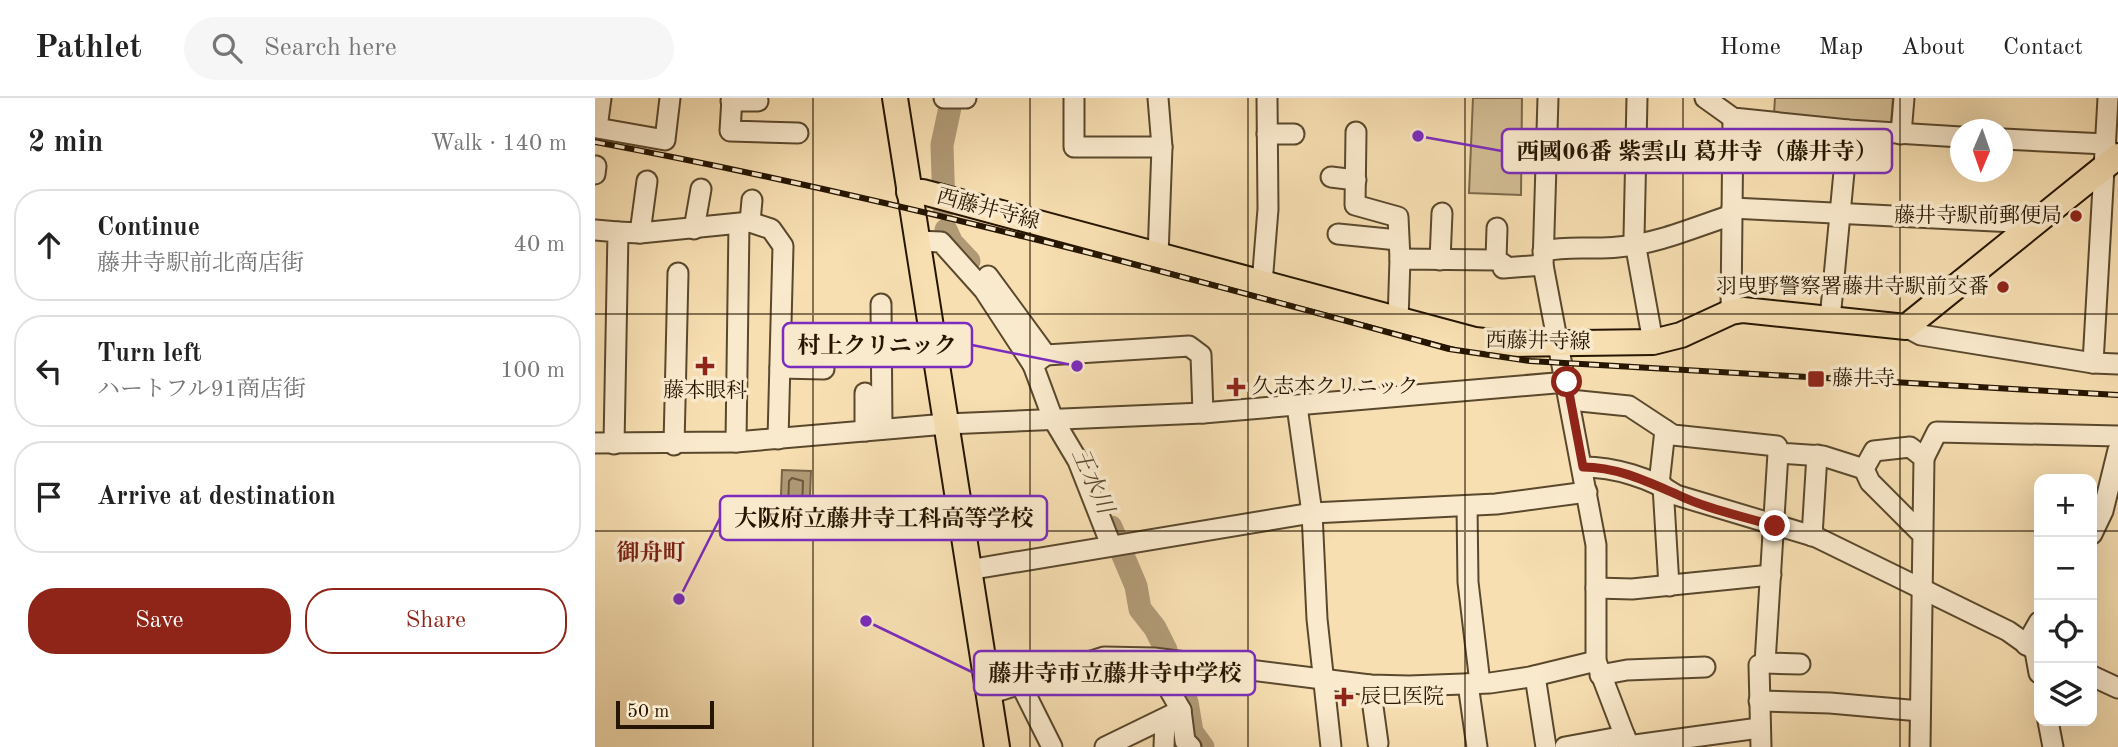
<!DOCTYPE html>
<html lang="en">
<head>
<meta charset="utf-8">
<style>
	body { margin:0; font-family:"Old Standard TT","Noto Serif JP",serif; background:#f6f6f6; color:#222 }
	.controls { position:absolute; right:21px; bottom:21px; display:grid; overflow:hidden; border-radius:14px; box-shadow:0 7px 28px #0002 }
	.controls button { width:63px; height:63px; display:grid; place-items:center; padding:0; border:0; border-bottom:2px solid #e0e0e0; background:#fff; color:#222; font:35px sans-serif }
	.compass { position:absolute; left:1355px; top:21px; width:63px; height:63px; border-radius:50%; background:#fff; box-shadow:0 7px 28px #0002; rotate:182deg }
	.scale { position:absolute; left:21px; bottom:18px; width:98px; box-sizing:border-box; padding-left:7px; border:4px solid #251501; border-top:0; font-size:19px; line-height:24px; white-space:nowrap; color:#251501; -webkit-text-stroke:5px #faeacd; paint-order:stroke }
	.stop { position:absolute; width:21px; height:21px; margin:-16px; border:5px solid #8f2418; border-radius:50%; background:#fff }
	.stop.end { background:#8f2418; border-color:#fff; box-shadow:0 2px 7px #0008 }
	.list { margin:0; padding:0; list-style:none }
	h2 { display:flex; justify-content:space-between; align-items:center; height:91px; margin:0; padding:0 28px; font-size:30px }
	h2 small { font-size:23px; font-weight:400; color:#767676 }
	.list li { display:grid; grid-template-columns:46px 1fr auto; gap:21px; align-items:center; box-sizing:border-box; height:112px; margin:0 14px 14px; padding:0 14px; border:2px solid #e0e0e0; border-radius:28px }
	.list b { display:block; font-size:26px; white-space:nowrap }
	.list p { margin:0; font-size:23px; white-space:nowrap; color:#767676 }
	.list em { font-size:23px; font-style:normal; color:#767676 }
	.actions { display:flex; gap:14px; padding:21px 28px }
	.actions a { flex:1; padding:16px 0; border:2px solid #8f2418; border-radius:28px; text-align:center; font-size:24px; color:#8f2418 }
	.actions .main { background:#8f2418; color:#fff }
	.icon { flex:none; width:38px; height:38px; fill:none; stroke:currentColor; stroke-width:2; stroke-linecap:round; stroke-linejoin:round }
	.map { position:relative; flex:none; width:1523px; height:649px; overflow:hidden }
	header { display:flex; align-items:center; gap:42px; box-sizing:border-box; height:98px; padding:0 35px; background:#fff; border-bottom:2px solid #e0e0e0 }
	header strong { font-size:33px }
	nav { display:flex; gap:38px; margin-inline-start:auto; font-size:24px }
	.search { width:490px; height:63px; background:#f6f6f6; display:flex; align-items:center; gap:18px; box-sizing:border-box; padding:0 24px; border-radius:38px; color:#767676; font-size:26px }
	main { display:flex }
	aside { flex:1; background:#fff }
	.map>svg:first-child { display:block }
</style>
</head>
<body>
<header>
<strong>Pathlet</strong>
<div class="search"><svg class="icon" aria-label="search" viewBox="0 0 24 24"><circle cx="10" cy="10" r="6"/><path d="M15 15l6 6"/></svg>Search here</div>
<nav><a>Home</a><a>Map</a><a>About</a><a>Contact</a></nav>
</header>
<main>
<aside>
<h2>2 min<small>Walk · 140 m</small></h2>
<ul class="list">
<li><svg class="icon" aria-label="ahead" viewBox="0 0 24 24"><path d="M12 20V5M6 11l6-6 6 6"/></svg><div><b>Continue</b><p>藤井寺駅前北商店街</p></div><em>40 m</em></li>
<li><svg class="icon" aria-label="left" viewBox="0 0 24 24"><path d="M17 20v-9H6M10 6l-5 5 5 5"/></svg><div><b>Turn left</b><p>ハートフル91商店街</p></div><em>100 m</em></li>
<li><svg class="icon" aria-label="arrive" viewBox="0 0 24 24"><path d="M6 21V4h12l-3 4 3 4H6"/></svg><div><b>Arrive at destination</b></div></li>
</ul>
<div class="actions"><a class="main">Save</a><a>Share</a></div>
</aside>
<div class="map">
<svg width="1523" height="649" viewBox="0 0 1523 649">
	<rect width="100%" height="100%" fill="#f7dfb2"/>
	<filter id="stains"><feTurbulence type="fractalNoise" baseFrequency=".00286" numOctaves="4"/><feColorMatrix values="0 0 0 0 .2 0 0 0 0 .09 0 0 0 0 .02 0 0 0 .5 -.17"/></filter>
	<radialGradient id="worn" r=".72"><stop offset=".6" stop-color="#630" stop-opacity="0"/><stop offset="1" stop-color="#630" stop-opacity=".3"/></radialGradient>
	<g fill="#d3bd94" stroke="#7c694a" stroke-width="2">
		<polygon points="878,0 927,0 926,97 874,95"/>
		<polygon points="1180,0 1298,0 1296,26 1179,16"/>
	</g>
	<polygon fill="#b09a76" stroke="#786547" stroke-width="2" points="187,372 216,373 214,422 185,421"/>
	<g fill="none" stroke-linecap="round" stroke-linejoin="round">
		<polygon stroke="#6a583c" stroke-width="2" points="197,380 208,383 207,412 204,415 193,412 194,383"/>
		<g stroke="#b09a76" stroke-width="23">
			<polyline points="349,110 347,47 357,0"/>
			<polyline points="351,132 357,145 374,163"/>
			<polyline points="516,429 541,488 545,511 560,530 571,552 579,588 592,604 597,634 608,649"/>
		</g>
		<defs>
			<g id="minor">
				<polyline points="6,0 2,30 70,42 75,0"/>
				<polyline points="137,0 135,33 203,35"/>
				<polyline points="349,0 371,0"/>
				<polyline points="479,0 479,49 567,49"/>
				<polyline points="563,0 567,49 563,158"/>
				<polyline points="953,0 948,167 1001,447 1001,563 1034,649"/>
				<polyline points="1042,0 1039,139 1058,244"/>
				<polyline points="1110,0 1138,20 1253,32 1366,39"/>
				<polyline points="136,3 163,3"/>
				<polyline points="761,34 760,107 803,119 805,161"/>
				<polyline points="672,36 699,36"/>
				<polyline points="1306,36 1309,0"/>
				<polyline points="1408,41 1511,46"/>
				<polyline points="950,47 1040,53 1139,48"/>
				<polyline points="0,76 1,68"/>
				<polyline points="736,79 761,82"/>
				<polyline points="1137,110 1440,125"/>
				<polyline points="155,124 157,102"/>
				<polyline points="99,131 106,91"/>
				<polyline points="0,132 23,134 19,346"/>
				<polyline points="23,134 45,135 155,124 176,131 188,148 183,341"/>
				<polyline points="45,135 52,83"/>
				<polyline points="743,136 803,142"/>
				<polyline points="322,143 346,144 389,192 438,267"/>
				<path d="M948 153C977 147 996 152 1023 149 1062 146 1100 129 1137 117"/>
				<polyline points="845,162 847,115"/>
				<polyline points="901,162 902,130"/>
				<polyline points="393,178 451,257 594,248 606,257 608,315"/>
				<polyline points="667,186 673,111 672,0"/>
				<polyline points="286,206 287,331"/>
				<polyline points="1136,214 1138,20"/>
				<polyline points="1235,221 1253,32"/>
				<polyline points="803,223 805,161 901,162 908,166 908,170 948,167"/>
				<polyline points="1311,229 1326,237 1498,265 1523,266"/>
				<polyline points="451,257 438,267 458,321 483,363 516,447"/>
				<polyline points="1498,265 1513,0"/>
				<polyline points="185,270 229,271"/>
				<polyline points="975,302 1034,308 1078,337 1182,348 1183,355 1228,358 1269,371"/>
				<polyline points="702,308 717,415 722,521 736,649"/>
				<polyline points="270,333 270,295"/>
				<polyline points="141,344 144,126"/>
				<polyline points="0,345 141,344 351,326 608,315 972,284"/>
				<polyline points="79,347 83,175"/>
				<polyline points="1329,360 1342,334 1523,338"/>
				<path d="M988 369C1020 369 1055 380 1081 397L1221 439 1413 533 1444 555"/>
				<polyline points="1064,386 1070,332"/>
				<polyline points="1068,388 1074,488"/>
				<polyline points="872,408 873,484 885,585"/>
				<polyline points="1497,436 1508,413 1523,352"/>
				<polyline points="1217,438 1222,357"/>
				<polyline points="373,472 717,415 901,406 992,394"/>
				<polyline points="1001,490 1037,491 1176,477"/>
				<polyline points="1431,547 1444,524"/>
				<polyline points="1440,553 1444,575"/>
				<polyline points="1170,565 1205,566"/>
				<polyline points="1005,577 1032,572 1110,569"/>
				<polyline points="940,578 951,649"/>
				<polyline points="1497,578 1523,590"/>
				<polyline points="425,585 457,649"/>
				<polyline points="571,586 586,612 590,643 596,649"/>
				<polyline points="873,586 882,649"/>
				<polyline points="775,587 783,645"/>
				<polyline points="394,596 509,559 559,560 775,587 814,588 895,585 935,579 1001,563"/>
				<polyline points="1164,603 1235,605 1325,613"/>
				<polyline points="1453,623 1458,649"/>
				<polyline points="1033,648 1164,630"/>
				<polyline points="510,649 586,612"/>
				<polyline points="569,649 570,622"/>
				<polyline points="970,649 1030,638"/>
				<polyline points="1166,649 1164,567 1170,565 1183,355"/>
				<polyline points="1325,649 1329,360 1315,349 1279,353 1269,371 1275,384 1326,435"/>
			</g>
			<g id="major">
				<polyline points="300,0 402,649"/>
				<polyline points="314,94 328,94 880,242 917,246 1058,244 1086,237 1136,214 1148,212 1311,229 1523,58"/>
			</g>
		</defs>
		<use href="#minor" stroke="#5a482d" stroke-width="23"/>
		<use href="#major" stroke="#251501" stroke-width="28"/>
		<use href="#minor" stroke="#faeacd" stroke-width="19"/>
		<use href="#major" stroke="#f7dfb2" stroke-width="24"/>
		<defs>
			<path id="rail" d="M0 44C288 98 571 173 854 251L935 263 1523 297"/>
		</defs>
		<use href="#rail" stroke="#251501" stroke-width="6"/>
		<use href="#rail" stroke="#faeacd" stroke-width="3.5" stroke-dasharray="10" stroke-linecap="butt"/>
	</g>
	<g fill="none" stroke-linecap="round" stroke-linejoin="round">
		<path stroke="#8f2418" stroke-width="9" d="M972 284 988 369C1022 369 1051 383 1081 396 1112 411 1147 418 1180 428"/>
	</g>
	<path fill="none" stroke="#251501" stroke-width="2" stroke-opacity="0.55" d="M218 0V649M435 0V649M653 0V649M870 0V649M1088 0V649M1305 0V649M0 216H1523M0 433H1444M1497 433H1523"/>
	<g fill="#8f2418" stroke="#faeacd" stroke-width="2.5">
		<circle cx="1481" cy="118" r="7"/>
		<circle cx="1408" cy="189" r="7"/>
		<path d="M106.5 257.5h7v7h7v7h-7v7h-7v-7h-7v-7h7z"/>
		<rect x="1212" y="272" width="18" height="18" rx="3.5"/>
		<path d="M637.5 278.5h7v7h7v7h-7v7h-7v-7h-7v-7h7z"/>
		<path d="M745.5 588.5h7v7h7v7h-7v7h-7v-7h-7v-7h7z"/>
	</g>
	<g text-anchor="middle" dominant-baseline="central" stroke-width="7" stroke-linejoin="round" paint-order="stroke">
		<g font-size="21" fill="#251501" stroke="#faeacd">
			<text transform="translate(393 112) rotate(15)">西藤井寺線</text>
			<text transform="translate(943 244) rotate(1)">西藤井寺線</text>
		</g>
		<g font-size="21" fill="#251501" stroke="#faeacd" text-anchor="start">
			<text x="1467" y="118" text-anchor="end">藤井寺駅前郵便局</text>
			<text x="1394" y="189" text-anchor="end">羽曳野警察署藤井寺駅前交番</text>
			<text x="1237" y="281">藤井寺</text>
			<text x="657" y="289">久志本クリニック</text>
			<text x="110" y="293" text-anchor="middle">藤本眼科</text>
			<text x="765" y="599">辰巳医院</text>
		</g>
		<g font-size="23" font-style="italic" fill="#5d4a30" stroke="#faeacd">
			<text transform="translate(497 383) rotate(66)">王水川</text>
		</g>
		<g font-size="23" font-weight="bold" fill="#7a1f14" stroke="#faeacd">
			<text x="56" y="455">御舟町</text>
		</g>
	</g>
	<path fill="none" stroke="#7b2cbf" stroke-width="2.5" d="M823 38L907 53M482 268L377 247M84 501L125 420M271 523L379 575"/>
	<g fill="#7b2cbf" stroke="#faeacd" stroke-width="2.5">
		<circle cx="823" cy="38" r="7"/>
		<circle cx="482" cy="268" r="7"/>
		<circle cx="84" cy="501" r="7"/>
		<circle cx="271" cy="523" r="7"/>
	</g>
	<g fill="#faeacd" stroke="#7b2cbf" stroke-width="2.5">
		<rect x="907" y="31" width="390" height="44" rx="7"/>
		<rect x="188" y="225" width="189" height="44" rx="7"/>
		<rect x="125" y="398" width="327" height="44" rx="7"/>
		<rect x="379" y="553" width="281" height="44" rx="7"/>
	</g>
	<g font-size="23" text-anchor="middle" font-weight="bold" fill="#251501">
		<text x="1102" y="61">西國06番 紫雲山 葛井寺（藤井寺）</text>
		<text x="282" y="255">村上クリニック</text>
		<text x="289" y="428">大阪府立藤井寺工科高等学校</text>
		<text x="520" y="583">藤井寺市立藤井寺中学校</text>
	</g>
	<rect width="100%" height="100%" filter="url(#stains)"/>
	<rect width="100%" height="100%" fill="url(#worn)"/>
</svg>
<div class="controls">
<button>+</button>
<button>−</button>
<button><svg class="icon" aria-label="locate" viewBox="0 0 24 24"><circle cx="12" cy="12" r="6"/><path d="M12 2v4M12 18v4M2 12h4M18 12h4"/></svg></button>
<button><svg class="icon" aria-label="layers" viewBox="0 0 24 24"><path d="M12 4l9 5-9 5-9-5zM3 14l9 5 9-5"/></svg></button>
</div>
<svg class="compass" viewBox="-18 -18 36 36"><path d="M0-13l5 13h-10z" fill="#e53935"/><path d="M0 13l5-13h-10z" fill="#767676"/></svg>
<div class="scale">50 m</div>
<div class="stop" style="left:972px;top:284px"></div>
<div class="stop end" style="left:1180px;top:428px"></div>
</div>
</main>
</body>
</html>
